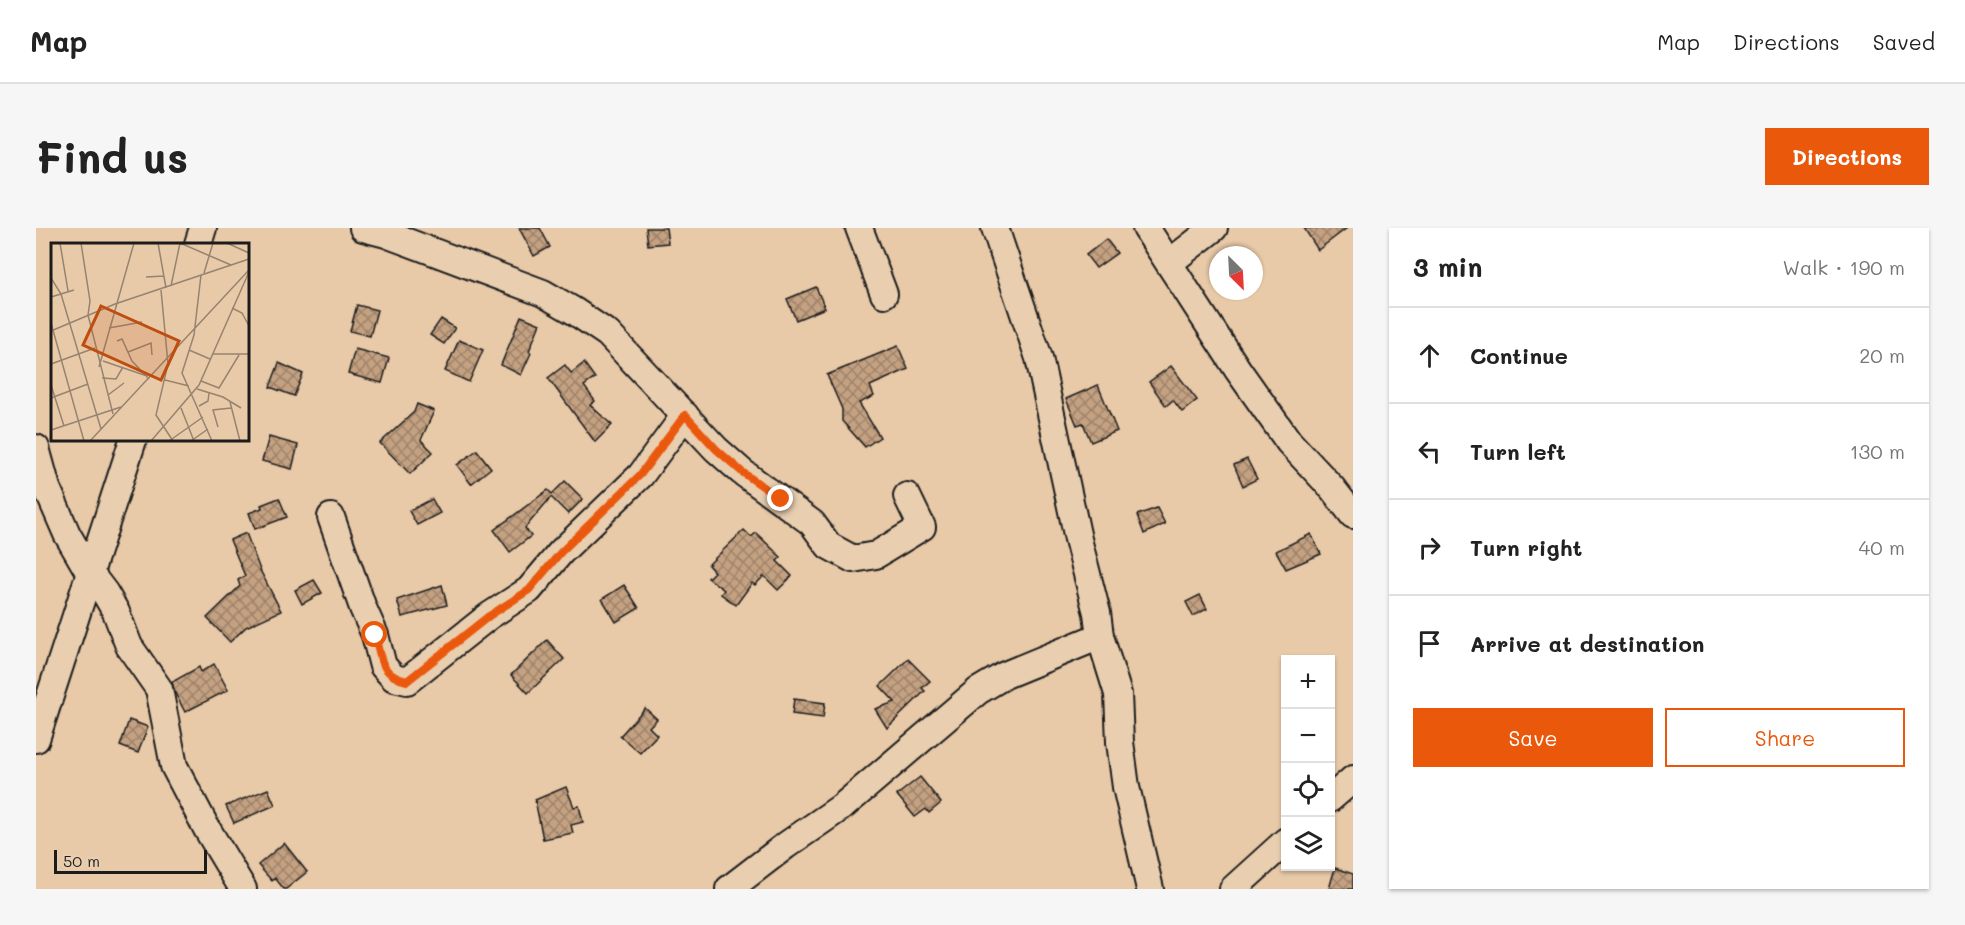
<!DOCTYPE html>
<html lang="en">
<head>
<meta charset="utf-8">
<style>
	body { margin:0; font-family:Mali,sans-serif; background:#f6f6f6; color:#222 }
	.controls { position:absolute; right:18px; bottom:18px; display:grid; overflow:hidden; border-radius:0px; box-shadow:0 2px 4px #0004 }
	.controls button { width:54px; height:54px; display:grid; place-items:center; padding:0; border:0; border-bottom:2px solid #e0e0e0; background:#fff; color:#222; font:30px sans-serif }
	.compass { position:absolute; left:1173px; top:18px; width:54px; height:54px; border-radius:50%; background:#fff; box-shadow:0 2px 4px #0004; rotate:156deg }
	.scale { position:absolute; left:18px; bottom:15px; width:153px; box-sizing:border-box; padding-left:6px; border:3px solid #1c1c1c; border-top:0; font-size:16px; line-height:21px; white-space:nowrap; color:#1c1c1c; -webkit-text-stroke:4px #e9cfb0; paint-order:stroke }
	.stop { position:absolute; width:18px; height:18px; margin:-14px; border:4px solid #ea580c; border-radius:50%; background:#fff }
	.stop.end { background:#ea580c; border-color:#fff; box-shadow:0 2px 6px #0008 }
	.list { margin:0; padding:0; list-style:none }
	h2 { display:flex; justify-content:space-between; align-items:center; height:78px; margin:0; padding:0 24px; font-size:26px }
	h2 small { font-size:20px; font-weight:400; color:#767676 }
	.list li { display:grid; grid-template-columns:39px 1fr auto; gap:18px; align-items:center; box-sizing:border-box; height:96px; padding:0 24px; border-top:2px solid #e0e0e0 }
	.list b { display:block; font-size:22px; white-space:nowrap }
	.list em { font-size:20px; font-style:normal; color:#767676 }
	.actions { display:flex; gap:12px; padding:18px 24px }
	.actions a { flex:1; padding:14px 0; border:2px solid #ea580c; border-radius:0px; text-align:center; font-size:21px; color:#ea580c }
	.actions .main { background:#ea580c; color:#fff }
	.icon { flex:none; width:33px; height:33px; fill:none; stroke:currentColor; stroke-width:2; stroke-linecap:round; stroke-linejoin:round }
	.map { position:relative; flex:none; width:1317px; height:661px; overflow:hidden; border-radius:0px }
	header { display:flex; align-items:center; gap:36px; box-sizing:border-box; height:84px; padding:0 30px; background:#fff; border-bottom:2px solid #e0e0e0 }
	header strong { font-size:28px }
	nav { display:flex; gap:33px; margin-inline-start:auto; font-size:21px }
	.intro { display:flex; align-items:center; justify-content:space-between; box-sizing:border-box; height:144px; padding:0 36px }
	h1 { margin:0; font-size:42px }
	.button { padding:15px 27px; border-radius:0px; background:#ea580c; color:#fff; font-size:21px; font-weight:700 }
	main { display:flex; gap:36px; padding:0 36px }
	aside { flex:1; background:#fff; border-radius:0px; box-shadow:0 2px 4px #0004 }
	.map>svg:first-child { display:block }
</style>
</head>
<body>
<header>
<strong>Map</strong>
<nav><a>Map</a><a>Directions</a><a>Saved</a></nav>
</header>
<div class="intro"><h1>Find us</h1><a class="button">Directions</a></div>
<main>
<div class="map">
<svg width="1317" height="661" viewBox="0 0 1317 661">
	<defs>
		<pattern id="building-cross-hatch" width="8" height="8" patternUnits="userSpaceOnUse" patternTransform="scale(1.5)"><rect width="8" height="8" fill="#c4a181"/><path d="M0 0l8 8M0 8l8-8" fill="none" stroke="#9e8269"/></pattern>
	</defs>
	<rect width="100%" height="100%" fill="#e8c9a8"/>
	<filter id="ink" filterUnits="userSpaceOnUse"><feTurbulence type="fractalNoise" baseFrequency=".0167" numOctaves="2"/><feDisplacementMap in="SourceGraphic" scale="12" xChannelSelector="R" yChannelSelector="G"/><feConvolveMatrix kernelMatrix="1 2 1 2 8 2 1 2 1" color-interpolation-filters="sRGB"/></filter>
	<g filter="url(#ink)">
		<g fill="url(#building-cross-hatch)" stroke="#1c1c1c" stroke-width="1.5">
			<polygon points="483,0 504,0 514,19 498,28"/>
			<polygon points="610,0 630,0 632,15 612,17"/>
			<polygon points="1268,0 1311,0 1282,22"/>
			<polygon points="1070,11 1081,25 1060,40 1050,27"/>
			<polygon points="780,59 789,80 760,92 751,71"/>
			<polygon points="321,77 341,82 334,108 314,103"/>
			<polygon points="485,88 504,96 493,123 495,125 485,147 465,137"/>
			<polygon points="405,91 419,100 408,116 394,107"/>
			<polygon points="423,112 447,122 433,154 409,143"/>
			<polygon points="862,118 872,141 834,158 838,168 823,175 844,209 829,219 806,193 806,181 791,147"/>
			<polygon points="319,121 353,130 346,155 312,146"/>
			<polygon points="243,135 267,146 258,168 234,159"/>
			<polygon points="548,135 559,150 548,158 559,173 554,177 576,197 559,214 512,150 529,137 535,145"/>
			<polygon points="1135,138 1161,172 1146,184 1137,172 1130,178 1113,154"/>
			<polygon points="1062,157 1081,203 1055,214 1047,195 1041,197 1030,171"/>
			<polygon points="381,176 398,183 385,212 397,224 374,246 344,215 378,184"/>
			<polygon points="233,209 262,217 256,241 226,233"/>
			<polygon points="441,222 455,240 435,256 421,237"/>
			<polygon points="1211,231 1221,251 1207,258 1198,237"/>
			<polygon points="529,253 547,271 532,286 515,269 489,300 495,308 474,324 458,302 512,262 516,266"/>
			<polygon points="243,270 251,289 219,301 213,285 226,280 225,277"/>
			<polygon points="396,271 404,285 381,297 373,283"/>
			<polygon points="1121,280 1129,296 1108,306 1101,287"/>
			<polygon points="708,302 715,309 720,305 745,329 741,333 756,348 742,362 728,348 719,357 716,355 700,377 685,366 688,362 672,350 678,344 672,337"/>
			<polygon points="210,305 224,342 245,383 210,399 194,414 171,390 204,358 202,352 209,348 194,312"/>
			<polygon points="1275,306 1285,326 1250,341 1240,323"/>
			<polygon points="278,352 286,365 266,376 259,362"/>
			<polygon points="406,357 411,377 366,389 361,372"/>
			<polygon points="588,357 603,380 580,394 566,371"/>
			<polygon points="1164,367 1171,381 1157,388 1150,374"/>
			<polygon points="511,412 528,431 492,465 475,447"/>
			<polygon points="872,431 894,453 886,460 889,463 851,500 839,481 859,474 844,458"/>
			<polygon points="178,436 192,462 149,484 139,465 136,454 163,439 165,444"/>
			<polygon points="758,471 789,475 787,490 756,486"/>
			<polygon points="609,480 621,491 613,499 621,507 604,525 584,508"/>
			<polygon points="93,492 112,499 102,525 84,518"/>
			<polygon points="884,549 905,575 893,585 890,581 879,589 861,567"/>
			<polygon points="530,559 538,579 543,578 547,594 535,597 537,605 507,611 499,572"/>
			<polygon points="232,561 239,577 198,595 190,578"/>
			<polygon points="248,615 271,644 250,661 248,661 239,650 236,653 222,637"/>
			<polygon points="1299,640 1317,646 1317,661 1293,661"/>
		</g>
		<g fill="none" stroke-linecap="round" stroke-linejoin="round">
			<defs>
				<g id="minor">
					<polyline points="327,0 350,6 507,65 538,83 572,106 680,221 706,244 776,295 793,318 817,331 840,327 886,299 871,268"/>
					<polyline points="823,0 848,66"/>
					<polyline points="959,0 1003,130 1042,311 1061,385 1064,408 1082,466 1084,514 1090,559 1114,661"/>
					<polyline points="1110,0 1202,142 1253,214 1296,260 1317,287"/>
					<polyline points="162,16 167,0"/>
					<polyline points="1133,35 1178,0"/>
					<polyline points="0,220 11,260 31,306 53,344 69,365 80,384 93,418 123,461 138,538 171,601 207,661"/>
					<polyline points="295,289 327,380 339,407 347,438 358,450 371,453 453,388 493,362 525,324 605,247 649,187"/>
					<polyline points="0,511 97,212"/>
					<polyline points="1294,571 1317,551"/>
					<polyline points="693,661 749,618 807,578 942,463 969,447 1064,408"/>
					<polyline points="1197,661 1250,613"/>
				</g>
			</defs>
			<use href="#minor" stroke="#1c1c1c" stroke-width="30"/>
			<use href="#minor" stroke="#e9cfb0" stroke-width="26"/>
		</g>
	</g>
	<g fill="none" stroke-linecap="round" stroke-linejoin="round" filter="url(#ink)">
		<path stroke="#ea580c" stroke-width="8" d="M339 407C345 430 344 447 371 453L453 388 493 362 525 324 604 247 649 187 680 221 706 244 745 271"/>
	</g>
	<g transform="translate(15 15)">
		<rect width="198" height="198" fill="#e8c9a8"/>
		<path fill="none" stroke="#968470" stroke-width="1.5" d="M9 0 17 48M30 0 39 58 37 72 62 171M107 0 115 45M129 0 180 22M176 0 198 10M153 30 162 0M150 32 143 92 131 130 161 198M95 34 113 33M0 35 10 51 50 186M120 43 129 0M110 47 117 121 105 172 122 198M0 54 23 47M181 65 191 70 198 83M0 80 33 198M58 85 91 79M0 88 64 61 198 16M66 98 71 96 81 118 98 136M138 107 159 116M77 109 100 100 101 112M162 111H198M52 118 96 133M0 121 44 105M48 124 83 0M51 135 65 136 72 124M114 137 138 143M150 138 168 145 188 112M0 142 13 183M146 146 172 154 190 165M57 152 73 140M0 155 37 141M179 159 189 198M148 163 157 158 158 150M130 165 143 198M167 184 162 167 180 165M0 187 70 164M39 198 198 27M100 198 148 142 198 29M118 198 152 174M140 198 157 186"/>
		<path fill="#bf4d0f" fill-opacity="0.15" stroke="#bf4d0f" stroke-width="3" d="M50 63 128 98 110 137 32 102Z"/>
		<rect width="198" height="198" fill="none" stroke="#1c1c1c" stroke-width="3"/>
	</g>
</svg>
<div class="controls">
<button>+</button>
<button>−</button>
<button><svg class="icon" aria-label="locate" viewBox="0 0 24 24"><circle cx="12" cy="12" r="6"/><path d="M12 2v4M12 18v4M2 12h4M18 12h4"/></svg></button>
<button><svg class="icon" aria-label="layers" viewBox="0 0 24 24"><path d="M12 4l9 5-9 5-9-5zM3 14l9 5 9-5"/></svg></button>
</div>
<svg class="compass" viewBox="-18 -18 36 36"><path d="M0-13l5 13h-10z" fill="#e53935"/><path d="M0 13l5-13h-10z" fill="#767676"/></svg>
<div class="scale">50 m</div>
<div class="stop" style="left:339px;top:407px"></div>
<div class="stop end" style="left:745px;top:271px"></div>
</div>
<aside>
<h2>3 min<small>Walk · 190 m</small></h2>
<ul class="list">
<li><svg class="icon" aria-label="ahead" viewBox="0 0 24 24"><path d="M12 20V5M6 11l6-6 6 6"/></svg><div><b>Continue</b></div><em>20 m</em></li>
<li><svg class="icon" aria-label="left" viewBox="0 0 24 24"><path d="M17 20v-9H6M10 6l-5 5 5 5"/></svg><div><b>Turn left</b></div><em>130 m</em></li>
<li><svg class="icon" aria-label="right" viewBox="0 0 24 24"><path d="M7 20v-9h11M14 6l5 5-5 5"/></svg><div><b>Turn right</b></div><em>40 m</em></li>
<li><svg class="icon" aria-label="arrive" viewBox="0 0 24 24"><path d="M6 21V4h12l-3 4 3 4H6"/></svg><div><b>Arrive at destination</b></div></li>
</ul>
<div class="actions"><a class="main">Save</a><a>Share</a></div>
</aside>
</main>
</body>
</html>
